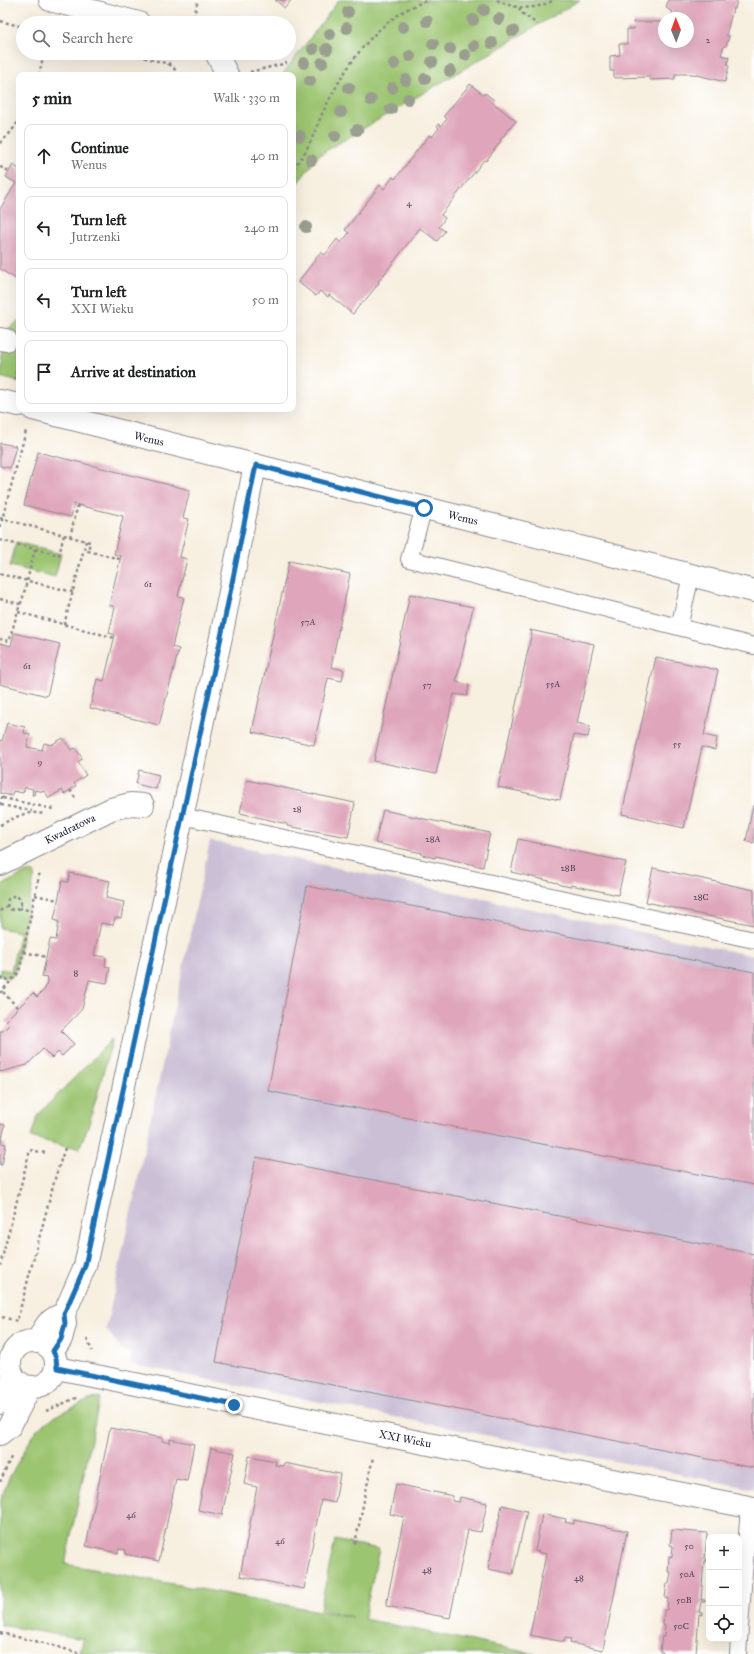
<!DOCTYPE html>
<html lang="en">
<head>
<meta charset="utf-8">
<style>
	body { margin:0; font-family:"IM FELL Great Primer",serif; background:#f6f6f6; color:#202124 }
	.controls { position:absolute; right:12px; bottom:12px; display:grid; overflow:hidden; border-radius:8px; box-shadow:0 4px 16px #0002 }
	.controls button { width:36px; height:36px; display:grid; place-items:center; padding:0; border:0; border-bottom:1px solid #e0e0e0; background:#fff; color:#202124; font:20px sans-serif }
	.compass { position:absolute; left:658px; top:12px; width:36px; height:36px; border-radius:50%; background:#fff; box-shadow:0 4px 16px #0002; rotate:359deg }
	.stop { position:absolute; width:12px; height:12px; margin:-9px; border:3px solid #1f6fb2; border-radius:50%; background:#fff }
	.stop.end { background:#1f6fb2; border-color:#fff; box-shadow:0 1px 4px #0008 }
	.list { margin:0; padding:0; list-style:none }
	h2 { display:flex; justify-content:space-between; align-items:center; height:52px; margin:0; padding:0 16px; font-size:17px }
	h2 small { font-size:13px; font-weight:400; color:#757577 }
	.list li { display:grid; grid-template-columns:26px 1fr auto; gap:12px; align-items:center; box-sizing:border-box; height:64px; margin:0 8px 8px; padding:0 8px; border:1px solid #e0e0e0; border-radius:8px }
	.list b { display:block; font-size:15px; white-space:nowrap }
	.list p { margin:0; font-size:13px; white-space:nowrap; color:#757577 }
	.list em { font-size:13px; font-style:normal; color:#757577 }
	.icon { flex:none; width:22px; height:22px; fill:none; stroke:currentColor; stroke-width:2; stroke-linecap:round; stroke-linejoin:round }
	.map { position:relative; flex:none; width:754px; height:1654px; overflow:hidden }
	.search { position:absolute; background:#fff; box-shadow:0 4px 16px #0002; left:16px; top:16px; width:280px; height:44px; display:flex; align-items:center; gap:10px; box-sizing:border-box; padding:0 14px; border-radius:22px; color:#757577; font-size:15px }
	.panel { position:absolute; background:#fff; box-shadow:0 4px 16px #0002; left:16px; top:72px; width:280px; height:340px; border-radius:8px }
	.map>svg:first-child { display:block }
</style>
</head>
<body>
<div class="map">
<svg width="754" height="1654" viewBox="0 0 754 1654">
	<rect width="100%" height="100%" fill="#fff"/>
	<filter id="ink" filterUnits="userSpaceOnUse"><feTurbulence type="fractalNoise" baseFrequency=".025" numOctaves="2"/><feDisplacementMap in="SourceGraphic" scale="8" xChannelSelector="R" yChannelSelector="G"/><feConvolveMatrix kernelMatrix="1 2 1 2 8 2 1 2 1" color-interpolation-filters="sRGB"/></filter>
	<filter id="wash" filterUnits="userSpaceOnUse"><feTurbulence type="fractalNoise" baseFrequency=".012" numOctaves="4" result="noise"/><feDisplacementMap in="SourceGraphic" scale="16" xChannelSelector="R" yChannelSelector="G"/><feGaussianBlur stdDeviation="0.9" result="paint"/><feColorMatrix in="noise" values="0 0 0 0 0 0 0 0 0 0 0 0 0 0 0 0 0 1.4 0 .05"/><feComposite in="paint" operator="in"/></filter>
	<g filter="url(#wash)">
		<rect width="100%" height="100%" fill="#f7efdf"/>
		<polygon fill="#cbbfd5" points="210,841 754,956 754,1489 130,1364 132,1353 122,1350 106,1329"/>
		<g fill="#9cc571" stroke="#5f7456">
			<polygon points="339,0 580,0 319,155 293,189 293,75 282,75"/>
			<polygon points="19,321 19,382 0,377 3,361 1,361 9,328"/>
			<polygon points="16,542 61,554 55,577 10,566"/>
			<polygon points="29,871 35,873 15,974 10,978 0,975 0,969 11,971 20,932 0,928 0,886"/>
			<polygon points="113,1038 89,1124 79,1149 71,1146 70,1148 31,1137 38,1115"/>
			<polygon points="100,1397 65,1564 352,1617 320,1609 335,1540 379,1549 364,1619 535,1654 80,1654 83,1639 0,1625 0,1503 9,1478 36,1430 55,1416 89,1400"/>
		</g>
		<g id="blocks">
			<g fill="#dfa5ba">
				<polygon points="275,0 291,0 285,8"/>
				<polygon points="668,0 737,0 735,9 733,9 726,35 729,36 726,46 724,46 721,55 729,57 727,65 729,66 725,82 693,74 675,74 675,79 650,80 650,77 614,78 614,71 610,71 610,56 620,55 619,44 627,44 627,29 634,29 633,22 664,22 664,42 688,42 688,18 670,18 673,12 666,8"/>
				<polygon points="470,84 484,95 485,93 494,100 492,102 516,121 500,140 501,141 486,161 484,160 441,215 445,218 439,227 445,231 437,241 420,228 378,282 379,283 363,303 362,302 353,314 329,295 328,297 320,291 316,296 298,282 321,252 325,255 337,239 341,243 349,233 345,230 380,185 384,189 393,177 395,179 429,135 432,137 439,128 437,126 438,124 441,126 447,119 444,116"/>
				<polygon points="13,165 19,169 19,281 0,269 0,209 16,183 6,177"/>
				<polygon points="0,443 16,446 10,468 0,466"/>
				<polygon points="38,452 190,490 183,518 189,519 180,557 187,559 178,596 184,597 172,647 179,649 159,725 90,708 97,679 104,681 115,635 109,633 115,607 109,605 121,556 114,554 123,516 74,504 71,517 24,505"/>
				<polygon points="289,561 350,574 331,667 344,670 342,681 328,678 314,745 252,732"/>
				<polygon points="410,594 473,607 456,682 469,685 467,696 454,694 436,774 374,761"/>
				<polygon points="530,630 594,644 577,723 590,726 588,737 574,735 560,800 498,787 532,632 530,631"/>
				<polygon points="14,633 60,644 47,696 0,684 0,643 11,646"/>
				<polygon points="656,657 718,670 704,735 717,738 715,750 702,747 684,828 622,814"/>
				<polygon points="7,723 25,727 24,733 30,734 27,747 42,750 44,743 51,745 63,738 71,750 75,748 81,756 82,759 78,762 86,775 74,783 76,786 64,794 62,790 49,798 45,792 35,790 34,795 32,795 33,789 25,787 23,793 13,791 12,796 0,793 0,740 2,741"/>
				<polygon points="139,770 159,775 156,789 136,784"/>
				<polygon points="247,780 355,803 348,837 287,826 287,824 240,813"/>
				<polygon points="753,805 754,805 754,843 746,841"/>
				<polygon points="383,810 490,833 483,867 436,856 435,858 422,855 422,853 375,843"/>
				<polygon points="518,839 626,862 618,895 571,885 571,887 560,885 558,883 511,872"/>
				<polygon points="653,868 754,890 754,925 693,913 693,912 646,902"/>
				<polygon points="70,873 110,881 106,898 124,902 121,918 115,918 113,925 101,923 94,955 106,957 105,966 110,967 107,983 89,980 82,1009 61,1031 74,1044 62,1056 58,1052 52,1058 43,1049 27,1065 0,1072 0,1031 3,1031 9,1025 5,1021 33,993 37,997 45,989 48,978 42,977 50,939 56,940 59,922 54,920 62,881 68,882"/>
				<polygon points="307,886 754,972 754,1185 268,1091"/>
				<polygon points="0,1124 5,1125 1,1143 6,1144 2,1165 0,1165"/>
				<polygon points="256,1157 754,1254 754,1468 216,1362"/>
				<polygon points="110,1428 162,1438 162,1441 170,1443 170,1439 194,1444 187,1481 176,1479 159,1561 125,1554 126,1550 119,1549 118,1553 86,1546"/>
				<polygon points="211,1448 235,1453 222,1515 198,1510"/>
				<polygon points="249,1456 276,1461 275,1465 283,1466 284,1463 340,1474 335,1503 321,1500 304,1589 240,1576 257,1487 244,1484"/>
				<polygon points="396,1484 453,1496 452,1501 459,1502 460,1497 487,1503 481,1532 468,1530 450,1618 386,1606 404,1517 390,1514"/>
				<polygon points="502,1505 527,1511 513,1574 488,1569"/>
				<polygon points="542,1514 566,1519 565,1522 574,1524 574,1520 627,1531 603,1650 570,1643 571,1639 565,1638 564,1642 530,1635 546,1554 535,1551"/>
				<polygon points="672,1530 707,1533 705,1559 709,1560 709,1561 704,1561 701,1600 705,1600 705,1602 701,1602 699,1612 703,1613 703,1615 699,1614 696,1654 663,1654 663,1652 660,1652 662,1636 664,1637 665,1626 663,1625 664,1610 667,1610 668,1599 665,1598 667,1583 669,1584 671,1572 668,1572 669,1556 672,1557 673,1546 670,1545"/>
			</g>
		</g>
	</g>
	<g filter="url(#ink)">
		<use href="#blocks" fill-opacity="0" stroke="#8c888d" stroke-width="1"/>
		<g fill="none" stroke-linecap="round" stroke-linejoin="round">
			<defs>
				<g id="service">
					<polyline points="424,508 409,559 754,646"/>
					<polyline points="679,627 691,576"/>
					<polyline points="182,816 754,940"/>
					<polyline points="738,1654 749,1507"/>
				</g>
				<g id="minor">
					<polyline points="50,0 139,23"/>
					<polyline points="216,53 227,74"/>
					<polyline points="0,339 6,340"/>
					<polyline points="0,401 19,405"/>
					<polyline points="33,409 754,591"/>
					<polyline points="0,864 111,809 131,804 143,805"/>
					<circle cx="33" cy="1364" r="23"/>
					<path d="M37 1342C45 1327 47 1319 64 1314"/>
					<polyline points="53,1351 61,1339 65,1324 64,1314 85,1266 221,637 255,465"/>
					<polyline points="57,1368 424,1443 754,1508"/>
					<polyline points="0,1403 14,1378"/>
					<polyline points="0,1434 10,1426 30,1387"/>
				</g>
			</defs>
			<use href="#service" stroke="#8c888d" stroke-width="18"/>
			<use href="#minor" stroke="#8c888d" stroke-width="24"/>
			<g stroke="#8c888d" stroke-width="2.5" stroke-dasharray="3 3" stroke-linecap="butt">
				<path d="M497 0C515 10 536 10 554 0"/>
				<polyline points="519,8 523,14 537,24"/>
				<polyline points="0,21 23,27"/>
				<polyline points="192,23 198,0"/>
				<polyline points="127,53 169,64 172,53"/>
				<polyline points="169,64 174,68 177,75"/>
				<polyline points="250,72 287,63"/>
				<polyline points="39,75 44,53"/>
				<polyline points="0,143 10,133 19,121"/>
				<polyline points="0,167 9,171"/>
				<path d="M293 168C310 151 315 127 326 106 348 62 380 15 429 0"/>
				<polyline points="14,380 19,361"/>
				<polyline points="0,518 90,542 88,551 120,559"/>
				<polyline points="0,527 26,431"/>
				<polyline points="70,537 78,504"/>
				<polyline points="0,540 35,549 22,601 20,604"/>
				<polyline points="35,549 59,555 64,535"/>
				<polyline points="0,574 73,592"/>
				<polyline points="0,599 20,604 9,641 0,639"/>
				<polyline points="18,612 115,638"/>
				<polyline points="64,625 86,541"/>
				<polyline points="70,790 76,799"/>
				<polyline points="3,798 53,809"/>
				<polyline points="0,805 3,794"/>
				<polyline points="1,805 32,811"/>
				<path d="M0 825C17 817 25 810 45 814"/>
				<polyline points="35,895 58,900"/>
				<circle cx="14" cy="903" r="7"/>
				<polyline points="19,908 32,911"/>
				<polyline points="0,911 7,906"/>
				<polyline points="24,952 46,957"/>
				<polyline points="0,978 12,981"/>
				<polyline points="3,992 18,1008"/>
				<polyline points="0,993 19,972 40,871"/>
				<polyline points="0,1266 30,1150 46,1153"/>
				<polyline points="2,1317 17,1321 56,1175 65,1148"/>
				<polyline points="87,1339 92,1351"/>
				<polyline points="46,1411 78,1397"/>
				<polyline points="0,1482 12,1455"/>
				<polyline points="355,1544 373,1457"/>
				<polyline points="0,1633 48,1644 82,1654"/>
			</g>
			<use href="#service" stroke="#fff" stroke-width="16"/>
			<use href="#minor" stroke="#fff" stroke-width="22"/>
		</g>
		<g fill="#9a9e8f">
			<circle cx="484" cy="10" r="6"/>
			<circle cx="348" cy="12" r="6"/>
			<circle cx="499" cy="19" r="6"/>
			<circle cx="473" cy="20" r="6"/>
			<circle cx="427" cy="21" r="6"/>
			<circle cx="403" cy="27" r="6"/>
			<circle cx="347" cy="28" r="6"/>
			<circle cx="513" cy="31" r="6"/>
			<circle cx="330" cy="34" r="6"/>
			<circle cx="492" cy="43" r="6"/>
			<circle cx="433" cy="44" r="6"/>
			<circle cx="474" cy="46" r="6"/>
			<circle cx="313" cy="49" r="6"/>
			<circle cx="327" cy="49" r="6"/>
			<circle cx="450" cy="49" r="6"/>
			<circle cx="465" cy="55" r="6"/>
			<circle cx="410" cy="56" r="6"/>
			<circle cx="432" cy="62" r="6"/>
			<circle cx="304" cy="63" r="6"/>
			<circle cx="322" cy="63" r="6"/>
			<circle cx="394" cy="64" r="6"/>
			<circle cx="450" cy="71" r="6"/>
			<circle cx="425" cy="79" r="6"/>
			<circle cx="406" cy="80" r="6"/>
			<circle cx="310" cy="81" r="6"/>
			<circle cx="349" cy="88" r="6"/>
			<circle cx="392" cy="88" r="6"/>
			<circle cx="408" cy="99" r="6"/>
			<circle cx="371" cy="100" r="6"/>
			<circle cx="391" cy="109" r="6"/>
			<circle cx="341" cy="112" r="6"/>
			<circle cx="357" cy="130" r="6"/>
			<circle cx="300" cy="136" r="6"/>
			<circle cx="335" cy="136" r="6"/>
			<circle cx="311" cy="160" r="6"/>
			<circle cx="306" cy="227" r="6"/>
		</g>
	</g>
	<g fill="none" stroke-linecap="round" stroke-linejoin="round" filter="url(#ink)">
		<polyline stroke="#1f6fb2" stroke-width="5" points="234,1405 57,1368 56,1358 53,1351 61,1339 65,1324 64,1314 85,1266 221,637 256,465 424,508"/>
	</g>
	<g text-anchor="middle" dominant-baseline="central" stroke-width="4" stroke-linejoin="round" paint-order="stroke">
		<g font-size="9" fill="#51435b">
			<text x="708" y="39">2</text>
			<text x="409" y="202">4</text>
			<text x="148" y="583">61</text>
			<text x="308" y="621">57A</text>
			<text x="27" y="665">61</text>
			<text x="553" y="683">55A</text>
			<text x="427" y="684">57</text>
			<text x="677" y="743">55</text>
			<text x="40" y="761">9</text>
			<text x="297" y="808">28</text>
			<text x="433" y="838">28A</text>
			<text x="568" y="867">28B</text>
			<text x="701" y="896">28C</text>
			<text x="76" y="972">8</text>
			<text x="131" y="1514">46</text>
			<text x="280" y="1540">46</text>
			<text x="689" y="1545">50</text>
			<text x="427" y="1569">48</text>
			<text x="687" y="1573">50A</text>
			<text x="579" y="1577">48</text>
			<text x="684" y="1599">50B</text>
			<text x="681" y="1625">50C</text>
		</g>
		<g font-size="11" fill="#22223b" stroke="#fff">
			<text transform="translate(149 439) rotate(14)">Wenus</text>
			<text transform="translate(463 518) rotate(14)">Wenus</text>
			<text transform="translate(70 829) rotate(-26)">Kwadratowa</text>
			<text transform="translate(405 1439) rotate(11)">XXI Wieku</text>
		</g>
	</g>
</svg>
<div class="controls">
<button>+</button>
<button>−</button>
<button><svg class="icon" aria-label="locate" viewBox="0 0 24 24"><circle cx="12" cy="12" r="6"/><path d="M12 2v4M12 18v4M2 12h4M18 12h4"/></svg></button>
</div>
<svg class="compass" viewBox="-18 -18 36 36"><path d="M0-13l5 13h-10z" fill="#e53935"/><path d="M0 13l5-13h-10z" fill="#757577"/></svg>
<div class="stop" style="left:424px;top:508px"></div>
<div class="stop end" style="left:234px;top:1405px"></div>
<div class="search"><svg class="icon" aria-label="search" viewBox="0 0 24 24"><circle cx="10" cy="10" r="6"/><path d="M15 15l6 6"/></svg>Search here</div>
<section class="panel">
<h2>5 min<small>Walk · 330 m</small></h2>
<ul class="list">
<li><svg class="icon" aria-label="ahead" viewBox="0 0 24 24"><path d="M12 20V5M6 11l6-6 6 6"/></svg><div><b>Continue</b><p>Wenus</p></div><em>40 m</em></li>
<li><svg class="icon" aria-label="left" viewBox="0 0 24 24"><path d="M17 20v-9H6M10 6l-5 5 5 5"/></svg><div><b>Turn left</b><p>Jutrzenki</p></div><em>240 m</em></li>
<li><svg class="icon" aria-label="left" viewBox="0 0 24 24"><path d="M17 20v-9H6M10 6l-5 5 5 5"/></svg><div><b>Turn left</b><p>XXI Wieku</p></div><em>50 m</em></li>
<li><svg class="icon" aria-label="arrive" viewBox="0 0 24 24"><path d="M6 21V4h12l-3 4 3 4H6"/></svg><div><b>Arrive at destination</b></div></li>
</ul>
</section>
</div>
</body>
</html>
